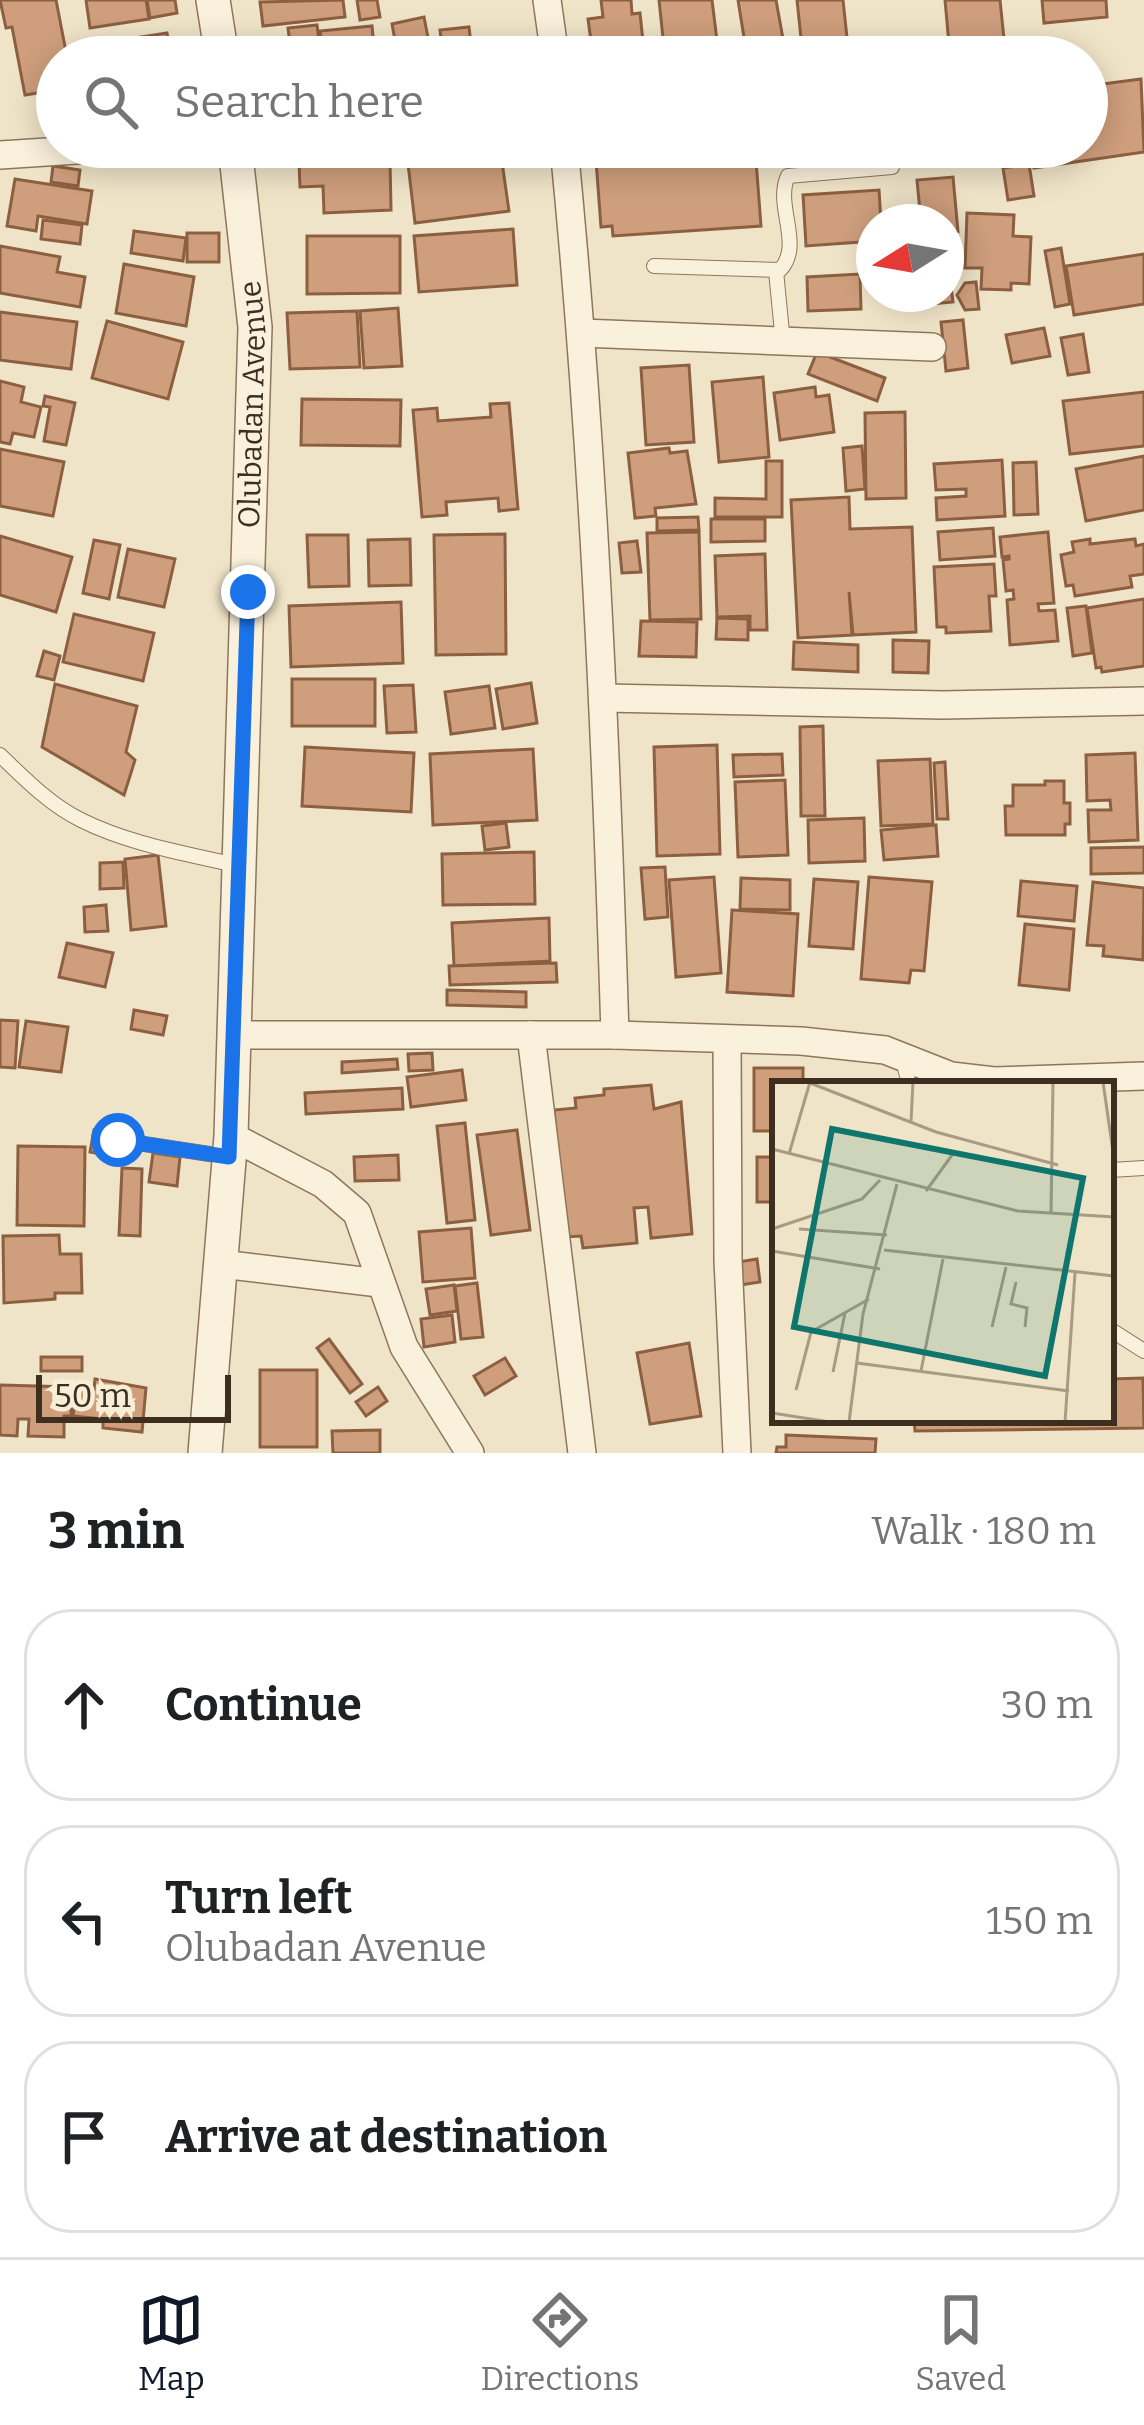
<!DOCTYPE html>
<html lang="en">
<head>
<meta charset="utf-8">
<style>
	body { margin:0; font-family:Bitter,serif; background:#f6f6f6; color:#202124 }
	.compass { position:absolute; left:856px; top:204px; width:108px; height:108px; border-radius:50%; background:#fff; box-shadow:0 6px 30px #0003; rotate:259deg }
	.scale { position:absolute; left:36px; bottom:30px; width:195px; box-sizing:border-box; padding-left:12px; border:6px solid #3d2e20; border-top:0; font-size:33px; line-height:42px; white-space:nowrap; color:#3d2e20; -webkit-text-stroke:9px #f7eed8; paint-order:stroke }
	.stop { position:absolute; width:36px; height:36px; margin:-27px; border:9px solid #1a73e8; border-radius:50%; background:#fff }
	.stop.end { background:#1a73e8; border-color:#fff; box-shadow:0 3px 12px #0008 }
	.list { margin:0; padding:0; list-style:none }
	h2 { display:flex; justify-content:space-between; align-items:center; height:156px; margin:0; padding:0 48px; font-size:51px }
	h2 small { font-size:39px; font-weight:400; color:#757577 }
	.list li { display:grid; grid-template-columns:78px 1fr auto; gap:36px; align-items:center; box-sizing:border-box; height:192px; margin:0 24px 24px; padding:0 24px; border:3px solid #e0e0e0; border-radius:48px }
	.list b { display:block; font-size:45px; white-space:nowrap }
	.list p { margin:0; font-size:39px; white-space:nowrap; color:#757577 }
	.list em { font-size:39px; font-style:normal; color:#757577 }
	.icon { flex:none; width:66px; height:66px; fill:none; stroke:currentColor; stroke-width:2; stroke-linecap:round; stroke-linejoin:round }
	.map { position:relative; flex:none; width:1144px; height:1453px; overflow:hidden }
	.search { position:absolute; background:#fff; box-shadow:0 6px 30px #0003; left:36px; right:36px; top:36px; height:132px; display:flex; align-items:center; gap:30px; box-sizing:border-box; padding:0 42px; border-radius:66px; color:#757577; font-size:45px }
	.sheet { height:804px; background:#fff }
	nav { display:flex; justify-content:space-around; align-items:center; box-sizing:border-box; height:168px; border-top:3px solid #e0e0e0; background:#fff; font-size:33px; color:#757577 }
	nav a { display:grid; justify-items:center; gap:6px }
	nav .on { color:#111827 }
	.map>svg:first-child { display:block }
</style>
</head>
<body>
<div class="map">
<svg width="1144" height="1453" viewBox="0 0 1144 1453">
	<rect width="100%" height="100%" fill="#f0e4c8"/>
	<g fill="#cf9f7d" stroke="#8d5f41" stroke-width="3">
		<polygon points="0,0 56,0 67,57 57,57 57,90 25,95 12,27 6,28"/>
		<polygon points="86,0 146,0 149,19 90,28"/>
		<polygon points="147,0 175,0 177,13 150,18"/>
		<polygon points="343,0 345,17 263,26 260,2"/>
		<polygon points="357,0 377,0 380,17 360,20"/>
		<polygon points="601,0 631,0 632,14 640,13 644,51 593,56 588,19 603,17"/>
		<polygon points="659,0 712,0 719,57 665,57"/>
		<polygon points="738,0 776,0 785,50 747,56"/>
		<polygon points="797,0 843,0 849,57 803,57"/>
		<polygon points="945,0 1000,0 1004,39 949,44"/>
		<polygon points="1042,0 1106,0 1107,17 1044,23"/>
		<polygon points="424,17 430,48 414,51 415,57 398,57 392,24"/>
		<polygon points="317,25 319,40 290,44 288,28"/>
		<polygon points="372,26 375,57 323,57 320,31"/>
		<polygon points="469,27 472,52 443,56 440,30"/>
		<polygon points="167,33 171,57 79,57 77,47"/>
		<polygon points="315,45 317,57 272,57 271,51"/>
		<polygon points="1141,79 1144,152 1034,168 1031,147 1087,147 1087,86"/>
		<polygon points="406,147 486,147 487,157 501,155 509,211 415,223"/>
		<polygon points="595,147 755,147 761,226 613,236 612,226 601,227"/>
		<polygon points="818,147 886,147 887,160 820,165"/>
		<polygon points="390,160 391,210 324,213 323,186 300,187 299,163"/>
		<polygon points="1029,164 1034,196 1008,200 1003,168"/>
		<polygon points="53,166 80,170 78,186 51,182"/>
		<polygon points="953,177 958,232 946,233 946,222 921,222 917,180"/>
		<polygon points="15,179 92,191 87,224 38,216 36,231 7,226"/>
		<polygon points="879,190 881,222 874,222 874,241 806,246 803,195"/>
		<polygon points="967,213 1014,215 1013,236 1031,237 1029,284 1011,283 1011,290 981,289 982,268 965,268"/>
		<polygon points="43,220 82,225 80,244 41,239"/>
		<polygon points="513,229 517,285 419,292 414,236"/>
		<polygon points="134,231 186,238 183,261 131,253"/>
		<rect x="187" y="233" width="32" height="29"/>
		<polygon points="307,236 400,236 400,293 307,294"/>
		<polygon points="0,246 60,257 57,272 85,277 80,307 0,293"/>
		<polygon points="946,247 953,302 910,306 909,294 946,294"/>
		<polygon points="1061,248 1070,304 1055,307 1045,251"/>
		<polygon points="1144,254 1144,304 1074,315 1066,266"/>
		<polygon points="124,264 194,277 186,326 116,313"/>
		<polygon points="860,274 861,309 808,311 807,277"/>
		<polygon points="976,282 979,309 965,310 957,295 965,283"/>
		<polygon points="398,308 402,366 364,368 360,311"/>
		<polygon points="357,311 360,367 290,369 287,313"/>
		<polygon points="0,312 77,322 71,369 0,360"/>
		<polygon points="963,320 968,368 946,371 941,322"/>
		<polygon points="107,321 183,342 168,399 92,378"/>
		<polygon points="1044,328 1050,356 1012,363 1006,335"/>
		<polygon points="1083,334 1089,372 1068,375 1061,338"/>
		<polygon points="817,352 885,378 877,401 808,374"/>
		<polygon points="689,365 694,442 646,445 641,368"/>
		<polygon points="763,377 769,457 719,462 712,382"/>
		<polygon points="0,381 24,387 21,402 41,407 34,437 13,433 10,444 0,442"/>
		<polygon points="815,387 816,397 829,395 834,432 780,440 774,393"/>
		<polygon points="1144,392 1144,446 1070,454 1063,401"/>
		<polygon points="45,396 75,403 66,445 44,441 50,407 43,406"/>
		<polygon points="302,399 401,400 400,446 301,445"/>
		<polygon points="509,403 518,509 499,511 498,498 446,502 447,515 422,517 413,410 437,408 438,421 491,417 490,404"/>
		<polygon points="905,412 906,498 866,499 865,413"/>
		<polygon points="862,446 865,489 846,491 843,448"/>
		<polygon points="669,448 670,453 687,451 696,504 655,508 656,516 635,518 628,453"/>
		<polygon points="0,449 64,462 53,516 0,506"/>
		<polygon points="1144,456 1144,510 1086,521 1076,469"/>
		<polygon points="1002,460 1005,516 937,520 936,498 966,496 966,489 936,490 934,464"/>
		<polygon points="766,461 782,461 782,517 715,517 715,498 766,499"/>
		<polygon points="1036,462 1038,514 1014,515 1013,463"/>
		<polygon points="849,497 850,529 912,527 916,632 853,635 849,592 852,635 798,638 791,500"/>
		<polygon points="698,517 699,530 657,531 657,518"/>
		<polygon points="711,519 765,519 765,541 711,542"/>
		<polygon points="993,528 995,556 940,560 938,532"/>
		<polygon points="699,532 701,619 650,620 647,533"/>
		<polygon points="1048,532 1054,603 1038,604 1039,611 1055,610 1058,641 1010,645 1007,600 1014,599 1013,590 1006,591 1003,560 1009,559 1009,556 1002,557 1000,537"/>
		<polygon points="505,534 506,654 436,655 434,535"/>
		<polygon points="307,535 348,535 349,586 309,587"/>
		<polygon points="0,536 72,557 56,612 0,595"/>
		<polygon points="410,539 411,585 369,586 368,540"/>
		<polygon points="1090,539 1090,544 1135,539 1136,546 1144,544 1144,574 1130,576 1132,587 1075,596 1073,585 1066,586 1061,555 1074,552 1072,542"/>
		<polygon points="94,540 120,545 109,599 83,593"/>
		<polygon points="637,541 641,572 622,573 619,543"/>
		<polygon points="128,549 175,559 164,607 118,597"/>
		<polygon points="765,554 767,630 750,630 750,616 717,617 715,556"/>
		<polygon points="994,564 996,596 989,596 991,631 946,633 946,627 937,627 934,567"/>
		<polygon points="1144,599 1144,666 1102,672 1101,667 1096,668 1087,608"/>
		<polygon points="401,602 403,663 291,667 289,606"/>
		<polygon points="1086,606 1092,653 1073,656 1067,608"/>
		<polygon points="74,614 154,633 143,681 63,662"/>
		<polygon points="717,618 748,619 748,640 716,639"/>
		<polygon points="641,621 697,622 696,657 639,656"/>
		<polygon points="893,640 929,641 928,673 893,672"/>
		<polygon points="794,642 858,645 858,672 793,669"/>
		<polygon points="44,651 60,656 54,680 37,676"/>
		<rect x="292" y="679" width="83" height="47"/>
		<polygon points="531,683 537,723 503,729 496,689"/>
		<polygon points="55,684 137,706 126,752 135,760 124,795 42,747"/>
		<polygon points="413,685 416,732 387,733 384,686"/>
		<polygon points="489,686 495,728 451,734 445,692"/>
		<polygon points="823,726 825,816 801,816 800,727"/>
		<polygon points="717,745 720,854 657,856 654,747"/>
		<polygon points="305,747 414,753 411,812 302,806"/>
		<polygon points="533,749 537,820 433,825 430,754"/>
		<polygon points="1135,753 1138,840 1089,842 1088,810 1111,810 1110,800 1087,801 1086,755"/>
		<polygon points="782,754 783,775 734,777 733,755"/>
		<polygon points="930,759 933,824 881,826 878,761"/>
		<polygon points="945,762 948,819 937,819 934,763"/>
		<polygon points="785,780 788,855 738,857 735,782"/>
		<polygon points="1045,781 1064,781 1064,803 1070,803 1070,824 1065,824 1065,835 1006,835 1005,806 1013,806 1013,785 1045,785"/>
		<polygon points="864,818 865,861 809,863 808,820"/>
		<polygon points="506,823 509,847 485,850 482,826"/>
		<polygon points="936,825 938,856 884,860 881,830"/>
		<polygon points="1144,847 1144,873 1091,874 1091,848"/>
		<polygon points="534,852 535,904 443,905 442,854"/>
		<polygon points="158,855 166,926 131,930 125,859"/>
		<polygon points="123,862 124,888 100,889 100,863"/>
		<polygon points="665,867 668,917 645,919 641,868"/>
		<polygon points="714,877 721,973 676,977 669,880"/>
		<polygon points="869,877 932,882 924,971 911,970 909,983 861,979"/>
		<polygon points="741,878 790,880 790,910 740,909"/>
		<polygon points="814,879 858,882 853,949 809,946"/>
		<polygon points="1021,881 1077,886 1074,921 1018,916"/>
		<polygon points="1093,882 1144,888 1143,960 1103,956 1104,946 1087,945"/>
		<polygon points="106,905 108,931 85,932 84,907"/>
		<polygon points="732,910 798,914 793,996 727,992"/>
		<polygon points="549,918 550,961 454,966 452,923"/>
		<polygon points="1025,924 1074,929 1069,990 1019,985"/>
		<polygon points="67,943 113,953 105,987 59,977"/>
		<polygon points="556,963 557,982 450,985 449,966"/>
		<polygon points="447,990 526,992 526,1007 447,1005"/>
		<polygon points="134,1010 167,1016 163,1035 131,1029"/>
		<polygon points="0,1020 18,1021 15,1068 0,1067"/>
		<polygon points="26,1021 68,1027 61,1072 19,1067"/>
		<polygon points="432,1053 433,1070 409,1071 408,1054"/>
		<polygon points="397,1059 398,1069 342,1073 342,1062"/>
		<polygon points="754,1068 803,1068 803,1084 775,1084 775,1131 754,1131"/>
		<polygon points="462,1070 466,1100 411,1107 407,1077"/>
		<polygon points="651,1085 654,1109 681,1102 692,1234 651,1238 648,1207 634,1208 637,1243 583,1248 581,1236 565,1237 554,1110 576,1108 575,1098 604,1095 604,1089"/>
		<polygon points="402,1088 403,1109 306,1114 305,1093"/>
		<polygon points="465,1123 475,1220 447,1223 437,1126"/>
		<polygon points="94,1130 111,1133 107,1155 90,1152"/>
		<polygon points="517,1130 530,1230 491,1235 477,1135"/>
		<polygon points="18,1146 85,1147 84,1226 17,1225"/>
		<polygon points="153,1153 180,1157 177,1186 149,1182"/>
		<polygon points="398,1155 399,1180 355,1181 354,1157"/>
		<rect x="757" y="1157" width="18" height="45"/>
		<polygon points="122,1168 142,1169 140,1236 119,1235"/>
		<polygon points="471,1228 475,1278 423,1282 419,1232"/>
		<polygon points="59,1235 60,1254 81,1254 82,1293 55,1293 55,1299 4,1303 3,1236"/>
		<polygon points="757,1259 760,1282 740,1285 738,1262"/>
		<polygon points="477,1283 483,1337 461,1339 455,1286"/>
		<polygon points="454,1285 457,1311 430,1315 426,1289"/>
		<polygon points="452,1315 455,1342 424,1347 421,1319"/>
		<polygon points="329,1339 362,1384 350,1393 317,1348"/>
		<polygon points="689,1343 701,1416 650,1424 637,1353"/>
		<rect x="41" y="1357" width="41" height="14"/>
		<polygon points="505,1358 516,1376 485,1395 474,1376"/>
		<rect x="260" y="1370" width="57" height="77"/>
		<polygon points="1143,1378 1144,1428 915,1431 914,1420 1111,1420 1111,1379"/>
		<polygon points="95,1379 146,1388 142,1432 103,1428 103,1419 73,1416 76,1387 94,1389"/>
		<polygon points="0,1385 72,1387 71,1416 64,1416 64,1437 28,1436 29,1419 18,1419 17,1436 0,1435"/>
		<polygon points="378,1387 387,1401 366,1416 356,1402"/>
		<polygon points="380,1430 380,1453 333,1453 332,1431"/>
		<polygon points="786,1435 876,1439 875,1453 776,1453 777,1447 786,1447"/>
	</g>
	<g fill="none" stroke-linecap="round" stroke-linejoin="round">
		<defs>
			<g id="service">
				<path d="M654 266 780 270C804 245 774 205 788 176L892 167"/>
				<polyline points="776,271 783,343"/>
				<path d="M0 755C25 779 50 805 81 820 129 844 184 853 235 865"/>
				<polyline points="902,1056 909,1084"/>
				<polyline points="118,1140 229,1157"/>
				<polyline points="1111,1170 1144,1168"/>
				<polyline points="1111,1330 1144,1351"/>
			</g>
			<g id="minor">
				<polyline points="547,0 555,57"/>
				<path d="M564 147C593 442 606 738 615 1035"/>
				<polyline points="0,155 123,147"/>
				<polyline points="582,333 932,347"/>
				<polyline points="605,698 943,705 1144,701"/>
				<polyline points="234,1035 615,1035 801,1041 885,1050 951,1076 994,1081 1144,1076"/>
				<polyline points="531,1035 582,1453"/>
				<polyline points="727,1039 728,1260 737,1453"/>
				<polyline points="231,1136 323,1184 357,1213 404,1347 470,1453"/>
				<polyline points="221,1264 379,1283"/>
			</g>
			<g id="tertiary">
				<polyline points="213,0 222,57"/>
				<path id="s1" d="M205 1453 231 1136 255 327 235 147"/>
			</g>
		</defs>
		<use href="#service" stroke="#8d765c" stroke-width="16"/>
		<use href="#minor" stroke="#8d765c" stroke-width="30"/>
		<use href="#tertiary" stroke="#8d765c" stroke-width="36"/>
		<use href="#service" stroke="#faf1dc" stroke-width="14"/>
		<use href="#minor" stroke="#faf1dc" stroke-width="27"/>
		<use href="#tertiary" stroke="#faf1dc" stroke-width="33"/>
	</g>
	<g fill="none" stroke-linecap="round" stroke-linejoin="round">
		<polyline stroke="#1a73e8" stroke-width="15" points="118,1140 229,1157 248,592"/>
	</g>
	<g text-anchor="middle" dominant-baseline="central" stroke-width="9" stroke-linejoin="round" paint-order="stroke">
		<g font-size="30" fill="#3d2e20" stroke="#f7eed8">
			<text stroke="none"><textPath href="#s1" startOffset="1050">Olubadan Avenue</textPath></text>
		</g>
	</g>
	<g transform="translate(772 1081)">
		<rect width="342" height="342" fill="#f0e4c8"/>
		<path fill="none" stroke="#a89b85" stroke-width="3" d="M331 1 342 78M38 2 164 51 286 84M139 41 141 1M0 68 246 130 342 136M17 73 38 1M154 110 183 70M279 133 281 1M0 148 90 118 108 99M27 148 115 154M112 169 342 195M0 170 108 188M244 201 239 223 255 227 253 246M220 246 234 186M85 282 297 310M149 290 171 178M61 291 73 232M24 309 39 251 97 218M0 332 58 341M77 341 91 233 125 103M293 341 303 192"/>
		<path fill="#0f766e" fill-opacity="0.15" stroke="#0f766e" stroke-width="6" d="M60 48 311 97 273 295 22 246Z"/>
		<rect width="342" height="342" fill="none" stroke="#3d2e20" stroke-width="6"/>
	</g>
</svg>
<svg class="compass" viewBox="-18 -18 36 36"><path d="M0-13l5 13h-10z" fill="#e53935"/><path d="M0 13l5-13h-10z" fill="#757577"/></svg>
<div class="scale">50 m</div>
<div class="stop" style="left:118px;top:1140px"></div>
<div class="stop end" style="left:248px;top:592px"></div>
<div class="search"><svg class="icon" aria-label="search" viewBox="0 0 24 24"><circle cx="10" cy="10" r="6"/><path d="M15 15l6 6"/></svg>Search here</div>
</div>
<section class="sheet">
<h2>3 min<small>Walk · 180 m</small></h2>
<ul class="list">
<li><svg class="icon" aria-label="ahead" viewBox="0 0 24 24"><path d="M12 20V5M6 11l6-6 6 6"/></svg><div><b>Continue</b></div><em>30 m</em></li>
<li><svg class="icon" aria-label="left" viewBox="0 0 24 24"><path d="M17 20v-9H6M10 6l-5 5 5 5"/></svg><div><b>Turn left</b><p>Olubadan Avenue</p></div><em>150 m</em></li>
<li><svg class="icon" aria-label="arrive" viewBox="0 0 24 24"><path d="M6 21V4h12l-3 4 3 4H6"/></svg><div><b>Arrive at destination</b></div></li>
</ul>
</section>
<nav>
<a class="on"><svg class="icon" aria-label="map" viewBox="0 0 24 24"><path d="M3 6l6-2 6 2 6-2v14l-6 2-6-2-6 2zM9 4v14M15 6v14"/></svg>Map</a>
<a><svg class="icon" aria-label="directions" viewBox="0 0 24 24"><path d="M12 3l9 9-9 9-9-9zM9 14v-3h6M13 9l2 2-2 2"/></svg>Directions</a>
<a><svg class="icon" aria-label="saved" viewBox="0 0 24 24"><path d="M7 4h10v16l-5-4-5 4z"/></svg>Saved</a>
</nav>
</body>
</html>
